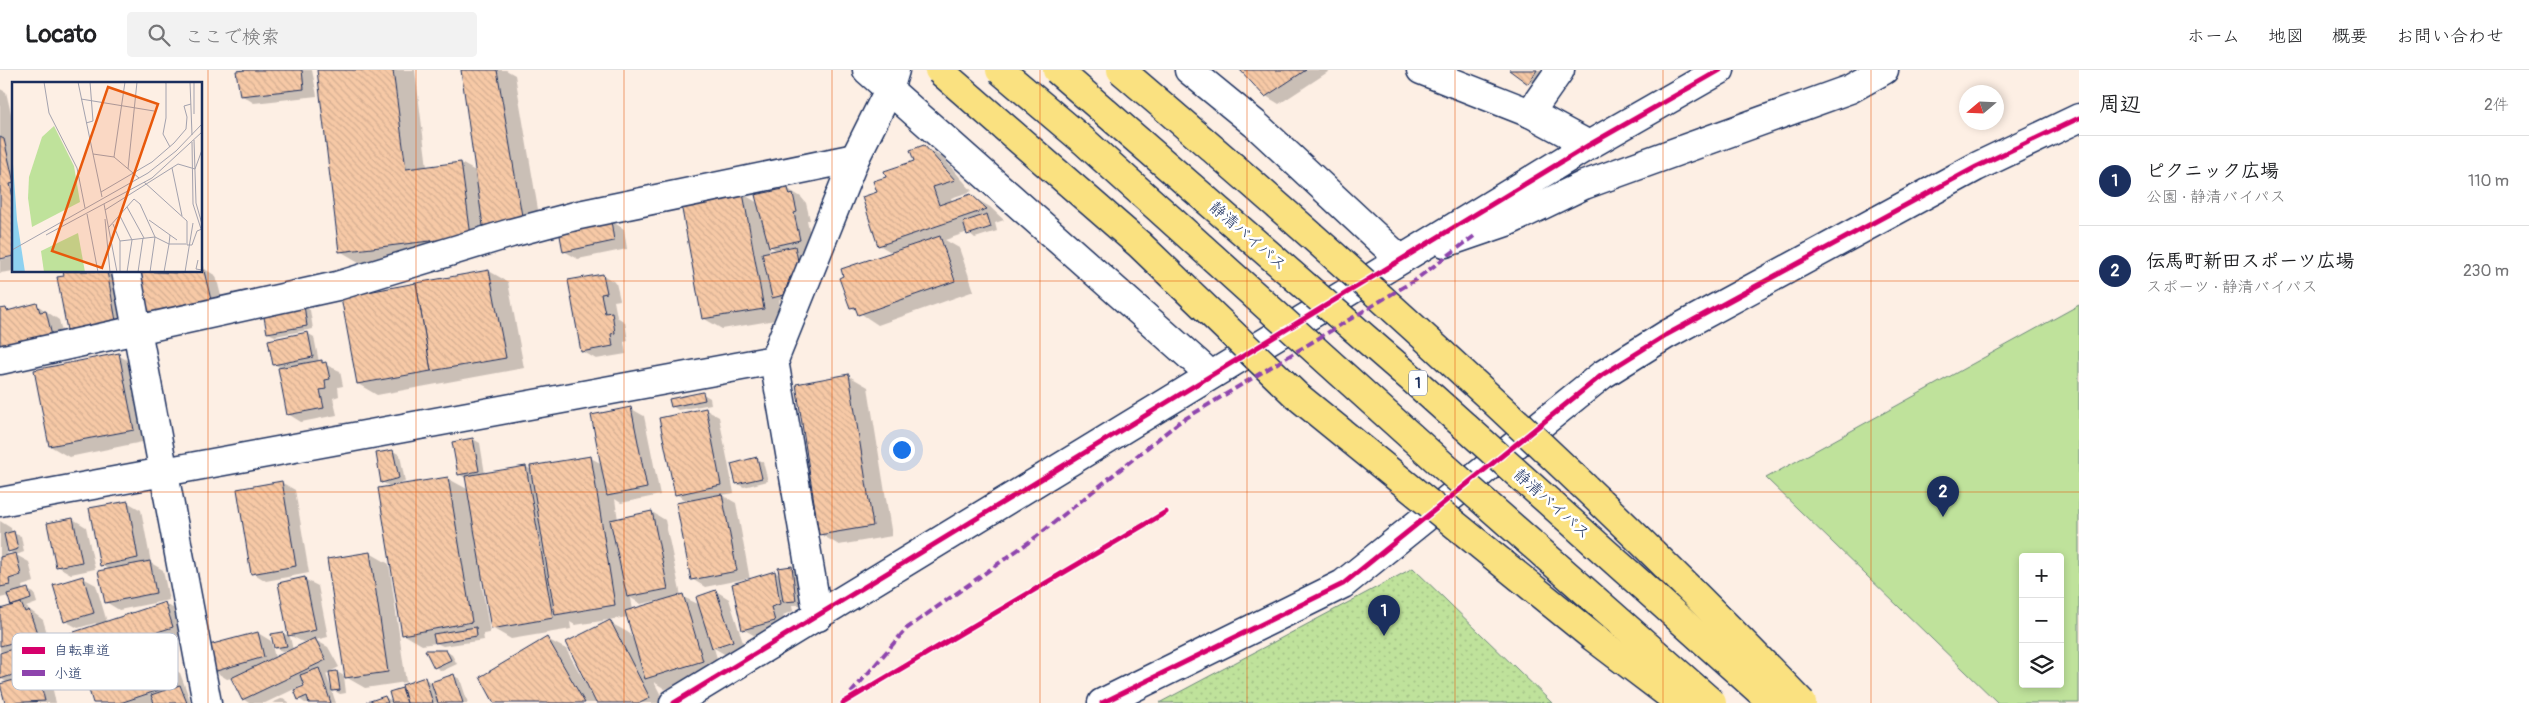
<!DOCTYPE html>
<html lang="ja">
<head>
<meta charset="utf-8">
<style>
	body { margin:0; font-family:Pangolin,"Klee One",sans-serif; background:#f2f2f2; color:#202124 }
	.controls { position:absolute; right:15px; bottom:15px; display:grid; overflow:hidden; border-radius:5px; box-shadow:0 2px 8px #0003 }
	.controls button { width:45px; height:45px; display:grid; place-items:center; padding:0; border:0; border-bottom:1px solid #e0e0e0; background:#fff; color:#202124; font:25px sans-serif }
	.compass { position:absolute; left:1959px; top:15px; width:45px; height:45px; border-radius:50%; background:#fff; box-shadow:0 2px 8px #0003; rotate:251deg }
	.you { position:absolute; left:901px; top:379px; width:18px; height:18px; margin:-12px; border:4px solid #fff; border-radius:50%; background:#1a73e8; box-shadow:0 0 0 8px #1a73e833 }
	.badge { display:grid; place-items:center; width:32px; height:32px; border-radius:50%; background:#1b2f5e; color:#fff; font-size:16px; font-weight:700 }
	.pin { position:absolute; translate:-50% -41px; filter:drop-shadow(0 1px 2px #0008) }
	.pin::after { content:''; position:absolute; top:26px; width:18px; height:15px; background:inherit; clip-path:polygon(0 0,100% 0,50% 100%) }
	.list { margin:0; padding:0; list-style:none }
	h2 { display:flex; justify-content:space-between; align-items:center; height:65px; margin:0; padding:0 20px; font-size:21px }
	h2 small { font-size:16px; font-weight:400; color:#757577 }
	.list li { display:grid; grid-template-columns:32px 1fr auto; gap:15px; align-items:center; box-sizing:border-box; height:90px; padding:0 20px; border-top:1px solid #e0e0e0 }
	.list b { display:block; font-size:19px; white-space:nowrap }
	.list p { margin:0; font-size:16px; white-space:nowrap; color:#757577 }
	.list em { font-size:16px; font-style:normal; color:#757577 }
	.icon { flex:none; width:28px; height:28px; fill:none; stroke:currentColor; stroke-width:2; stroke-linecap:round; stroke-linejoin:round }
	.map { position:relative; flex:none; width:2079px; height:633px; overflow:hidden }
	header { display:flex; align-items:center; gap:30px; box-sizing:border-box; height:70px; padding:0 25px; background:#fff; border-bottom:1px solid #e0e0e0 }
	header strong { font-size:24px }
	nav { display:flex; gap:28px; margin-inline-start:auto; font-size:18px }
	.search { width:350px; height:45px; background:#f2f2f2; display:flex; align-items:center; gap:12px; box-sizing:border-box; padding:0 18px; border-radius:5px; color:#757577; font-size:19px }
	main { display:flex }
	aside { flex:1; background:#fff }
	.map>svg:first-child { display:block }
</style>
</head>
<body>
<header>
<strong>Locato</strong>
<div class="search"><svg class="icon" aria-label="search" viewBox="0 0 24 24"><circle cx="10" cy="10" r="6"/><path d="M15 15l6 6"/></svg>ここで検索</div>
<nav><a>ホーム</a><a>地図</a><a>概要</a><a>お問い合わせ</a></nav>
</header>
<main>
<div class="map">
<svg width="2079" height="633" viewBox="0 0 2079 633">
	<defs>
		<pattern id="green-dots" width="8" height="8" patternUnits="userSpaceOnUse" patternTransform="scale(1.25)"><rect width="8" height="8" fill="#bfe29b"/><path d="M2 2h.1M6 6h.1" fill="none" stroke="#a4c288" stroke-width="1.8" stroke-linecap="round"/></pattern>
		<pattern id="building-back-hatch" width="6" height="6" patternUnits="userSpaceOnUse" patternTransform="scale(1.25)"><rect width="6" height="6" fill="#f7c9a6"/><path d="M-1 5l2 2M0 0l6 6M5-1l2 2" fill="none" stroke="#d3ad91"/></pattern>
	</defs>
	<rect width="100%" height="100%" fill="#fdefe4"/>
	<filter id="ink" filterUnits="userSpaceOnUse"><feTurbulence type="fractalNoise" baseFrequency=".02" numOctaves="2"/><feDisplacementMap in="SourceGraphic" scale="10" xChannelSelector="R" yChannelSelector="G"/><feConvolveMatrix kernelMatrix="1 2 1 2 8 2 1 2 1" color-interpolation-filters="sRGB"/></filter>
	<g filter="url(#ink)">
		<polygon fill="url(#green-dots)" stroke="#6d887c" points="1413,498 1552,633 1159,633"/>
		<path fill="#bfe29b" stroke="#6d887c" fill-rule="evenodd" d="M2079 235V633H1998L1766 408ZM2023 487H2060V614H2023Z"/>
		<g fill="#0003" fill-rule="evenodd">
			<polygon points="257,0 312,0 317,26 254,33 241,25"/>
			<polygon points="318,0 415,0 427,97 461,93 477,102 462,0 506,0 515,5 541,157 364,195 340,181"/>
			<polygon points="1242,0 1331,0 1279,34 1266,26"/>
			<polygon points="1511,0 1556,0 1542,20"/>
			<polygon points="0,19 6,22 14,56 14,185 0,188"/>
			<polygon points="924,77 943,88 972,121 951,128 952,132 971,126 990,137 1004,150 995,153 997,161 975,168 968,162 945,170 959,178 974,221 878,255 851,237 893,183 879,175 879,123 887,108 915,91"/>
			<path d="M788 119 801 127 806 133 810 150H807L813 178 800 181 808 185 787 235 779 230 782 249 722 259 703 248 743 124 758 133ZM769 176 778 181 770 182Z"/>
			<polygon points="611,151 624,159 627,179 578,189 564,181"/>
			<polygon points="14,187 14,201 0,203 0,190"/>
			<polygon points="203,198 216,206 224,238 140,201 201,201"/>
			<polygon points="64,201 119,201 129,258 82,267 69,260"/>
			<polygon points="489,201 508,212 524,298 377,325 358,314"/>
			<polygon points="603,205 616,213 620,230 614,231 617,247 625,252 628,271 624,272 626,284 596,289 582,281"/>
			<polygon points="37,235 59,250 65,273 0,240 6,239 10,241"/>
			<polygon points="303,237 310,240 313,259 275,266 268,263"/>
			<polygon points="307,263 314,267 319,292 340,301 343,316 338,317 339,326 333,328 337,345 301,352 288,344 283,299 274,294"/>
			<polygon points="118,285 137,296 152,370 69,387 50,376"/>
			<polygon points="849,306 868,317 892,466 839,475 820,464"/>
			<polygon points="703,324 710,328 711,334 678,340 672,336"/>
			<path d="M630 338 644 346 660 425 621 433 615 429 618 450 652 442 665 450 681 526 700 535 716 521 729 529 745 579 726 585 714 578 721 602 665 619 654 612 665 633H496L547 569 566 579 586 614 588 613 609 552 629 563 636 574 628 547 575 555 570 552 571 559 511 569 492 558 484 510 481 511 490 563 483 564 484 570 443 576 436 573 422 575 403 564 391 417 382 412 393 381 400 385 405 412 396 414 397 416 447 408 469 420 467 409 459 404 473 369 480 373 485 404 526 397 532 400 591 388 602 394ZM631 528 641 534 660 530V532L633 540Z"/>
			<polygon points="706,340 719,347 734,423 722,425 736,433 750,510 775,502 781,506 791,498 798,501 802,535 792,535 793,541 783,545 787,558 757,567 743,559 749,508 705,517 692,509 689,432 676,424"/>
			<polygon points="756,388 763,392 768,411 744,417 737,414"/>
			<polygon points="281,412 295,420 309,503 266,511 253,503"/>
			<polygon points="127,432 141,440 151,493 163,500 169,530 119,540 106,532 110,500 101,495"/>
			<polygon points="73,449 86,457 95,499 71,504 57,496"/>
			<path d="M0 451 11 458 12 463 21 466 24 482 16 485 29 492 34 512 22 516 23 521 27 520 34 523 37 533 26 537 43 550 50 573 32 578 35 579 41 602 36 603 51 612 56 633H6L2 615 8 613 0 608V585L4 583 0 581V540L12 537 9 526 0 528ZM8 476 9 481 15 485 8 486 6 477Z"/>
			<polygon points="370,483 389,494 406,612 365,618 344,606 346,623 340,624 333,620 337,602 346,607"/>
			<polygon points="83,508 96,515 107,552 164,533 178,541 186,564 91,595 77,588 70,564 96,556 96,553 78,558 65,551"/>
			<polygon points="304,509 318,516 328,567 315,570 328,577 339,597 326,604 336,633 305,633 299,629 306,617 305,614 265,633 249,633 243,629 232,608 227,609 214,601 258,563 271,571 275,588 292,580 282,581 275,578 283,563 290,567 293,580 309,571 303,572 289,565"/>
			<polygon points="446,581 452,585 457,594 442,601 435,597"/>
			<polygon points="167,596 180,603 191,633 94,633"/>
			<polygon points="454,606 460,609 468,633 368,633 385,627 393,632 402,619 406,621 425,609 432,613"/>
			<polygon points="283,628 290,633 272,633"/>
		</g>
		<g fill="url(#building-back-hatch)" stroke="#1b2f5e">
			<polygon points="246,0 302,0 304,19 240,26 236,1"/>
			<polygon points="317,0 393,0 406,99 461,92 471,166 339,182"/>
			<polygon points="461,0 497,0 522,146 483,156"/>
			<polygon points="1240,0 1306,0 1265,27"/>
			<polygon points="1509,0 1537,0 1528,14"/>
			<polygon points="0,67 4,69 14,113 10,114 14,131 14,186 0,189"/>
			<polygon points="924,75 955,110 933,117 939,135 971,124 987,139 878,176 862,127 877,122 873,111 886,107 884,101 914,91 910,80"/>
			<polygon points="788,118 790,125 793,124 797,142 794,143 800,170 769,177 755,125"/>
			<polygon points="743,123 764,239 702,249 681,134"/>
			<polygon points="987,144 991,157 967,165 963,152"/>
			<polygon points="611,150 614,171 563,182 559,160"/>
			<polygon points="940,166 955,211 858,245 855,237 850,238 839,208 843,206 841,199"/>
			<polygon points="795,176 798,191 793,206 790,207 784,225 772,228 762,183"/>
			<polygon points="201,197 203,197 211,230 149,245 139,201 178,203 201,201"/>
			<polygon points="489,200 506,288 431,301 416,213"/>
			<polygon points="63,201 107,201 116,251 67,260 57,207 64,206"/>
			<polygon points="603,204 607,223 601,224 605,243 612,242 615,263 611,264 613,276 581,282 568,210"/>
			<polygon points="416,213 431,301 357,314 341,227"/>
			<polygon points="37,233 40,242 46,241 52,266 0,277 0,239 6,238 7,241"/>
			<polygon points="304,235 307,256 267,263 263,242"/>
			<polygon points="308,262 313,287 273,295 268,270"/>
			<polygon points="119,283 134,360 49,376 34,300"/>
			<polygon points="322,290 322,293 326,292 330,309 325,310 326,319 320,320 324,338 287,345 278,298"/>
			<polygon points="849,304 873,456 819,465 796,314"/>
			<polygon points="703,322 705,330 671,337 669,329"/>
			<polygon points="631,337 647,418 607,426 591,345"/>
			<polygon points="706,338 721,415 675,425 659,348"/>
			<polygon points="473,368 479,401 458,405 452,372"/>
			<polygon points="393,380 399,408 381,413 376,383"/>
			<polygon points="591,386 615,535 555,545 530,396"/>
			<polygon points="757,387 762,408 736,414 731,394"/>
			<polygon points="526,396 553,548 491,559 465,406"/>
			<polygon points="448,407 472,552 402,565 378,418"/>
			<polygon points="282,411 296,496 251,504 237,419"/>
			<polygon points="722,424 737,501 691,510 676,433"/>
			<polygon points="128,431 138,488 100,496 89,438"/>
			<polygon points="652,441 668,519 627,527 610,450"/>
			<polygon points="73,448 82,492 56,497 47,453"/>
			<polygon points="14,461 18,479 8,482 4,464"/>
			<polygon points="370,482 388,602 345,608 327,489"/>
			<polygon points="16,483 21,505 9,509 10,515 0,517 0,487"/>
			<polygon points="150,491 156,523 105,533 98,501"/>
			<polygon points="792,496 796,531 783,532 778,498"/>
			<polygon points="775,501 780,534 771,537 775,551 742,560 732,514"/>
			<polygon points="83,506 94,543 64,552 53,515"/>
			<polygon points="305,507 316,560 288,566 278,513"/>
			<polygon points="28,518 31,529 11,536 7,524"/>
			<polygon points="716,520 733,571 712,578 696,527"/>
			<polygon points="683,524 703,591 645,609 625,541"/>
			<polygon points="165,532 173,557 76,588 68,564"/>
			<polygon points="21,533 25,542 29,540 38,566 0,576 0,539"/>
			<polygon points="610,550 650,628 640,633 596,633 566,572"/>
			<polygon points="476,557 477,566 435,573 433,564"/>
			<polygon points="258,562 264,587 213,602 205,576"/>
			<polygon points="283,562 287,576 274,578 271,564"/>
			<polygon points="547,567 585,633 494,633 480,607"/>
			<polygon points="315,568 326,590 242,630 231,608"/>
			<polygon points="28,574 35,598 0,609 0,583"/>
			<polygon points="425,580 446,580 451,590 434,598"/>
			<polygon points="167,594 174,615 120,633 93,633 89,620"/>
			<polygon points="319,598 331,633 309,633 307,626 298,630 294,620 304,616 300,605"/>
			<polygon points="337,601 340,620 332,621 329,602"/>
			<polygon points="38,603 45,631 5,633 0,614"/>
			<polygon points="454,604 463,633 438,633 431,612"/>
			<polygon points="425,607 433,633 407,633 402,615"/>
			<polygon points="180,615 187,633 154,633 151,625"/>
			<polygon points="402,618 407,633 392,633 389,622"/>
			<polygon points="385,626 388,633 364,633"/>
		</g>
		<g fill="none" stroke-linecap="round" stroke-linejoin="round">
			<defs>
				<g id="minor">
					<polyline points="867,0 1211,305"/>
					<polyline points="1189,0 1255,54 1400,189"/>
					<polyline points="1421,0 1530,43 1589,75"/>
					<polyline points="1530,43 1560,0"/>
					<polyline points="1445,173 1509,151 1584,115 1850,19 1884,0"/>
					<polyline points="126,201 207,633"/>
					<polyline points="0,290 337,216 511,163 579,145 855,88"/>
					<polyline points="0,432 774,290"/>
					<polyline points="818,547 774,290 855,88 889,20 895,0"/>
					<polyline points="674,633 1589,75 1720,0"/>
					<polyline points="1102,633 1343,514 1602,305 1666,265 1976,97 2079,48"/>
				</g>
			</defs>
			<use href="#minor" stroke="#1b2f5e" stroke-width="31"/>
			<use href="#minor" stroke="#fff" stroke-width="28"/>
			<defs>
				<g id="trunk-bridge">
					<polyline points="939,0 1139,174 1296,325 1593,567 1680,633"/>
					<polyline points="1000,0 1085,72 1447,399 1712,633"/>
					<polyline points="1057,0 1411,308 1773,633"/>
					<path d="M1121 0C1357 201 1587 410 1802 633"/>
				</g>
			</defs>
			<use href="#trunk-bridge" stroke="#1b2f5e" stroke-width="31" stroke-linecap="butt"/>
			<use href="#trunk-bridge" stroke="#fae180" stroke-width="28"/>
			<polyline stroke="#8e44ad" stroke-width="4" stroke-dasharray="8 4" stroke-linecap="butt" points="851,623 906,559 1036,467 1178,353 1415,210 1477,164"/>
			<defs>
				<g id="cycleway">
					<polyline points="674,633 1589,75 1720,0"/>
					<polyline points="843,633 1166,442"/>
					<polyline points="1102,633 1343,514 1602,305 1666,265 1976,97 2079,48"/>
				</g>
			</defs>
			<use href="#cycleway" stroke="#fff" stroke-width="8"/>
			<use href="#cycleway" stroke="#d6006c" stroke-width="5"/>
		</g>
	</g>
	<path fill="none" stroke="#e8590c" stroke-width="1" stroke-opacity="0.55" d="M208 0V633M416 0V633M624 0V633M832 0V633M1040 0V633M1247 0V633M1455 0V633M1663 0V633M1871 0V633M0 211H2079M0 422H2079"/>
	<g text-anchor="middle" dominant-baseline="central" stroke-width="5" stroke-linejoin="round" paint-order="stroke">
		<rect fill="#fff" stroke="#5f6d8e" stroke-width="1" x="1409" y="300.5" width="18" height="25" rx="4"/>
		<g font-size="15" font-weight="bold" fill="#1b2f5e">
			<text x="1418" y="313">1</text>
		</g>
		<g font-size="16" fill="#1b2f5e" stroke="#fff">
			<text transform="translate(1248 166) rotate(41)">静清バイパス</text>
			<text transform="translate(1552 434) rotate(42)">静清バイパス</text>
		</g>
	</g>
	<g transform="translate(12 12)">
		<rect width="190" height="190" fill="#fdefe4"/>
		<path d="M42 44 62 84 68 120 20 145 16 116 17 95 30 55Z" fill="#bfe29b"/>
		<path d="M66 151 73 190H32L29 169Z" fill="#bfe29b"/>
		<path d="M0 68 5 138 13 190H0Z" fill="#8ed1f0"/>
		<path fill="none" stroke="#a3a2ae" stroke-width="1" d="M32 0 37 31 65 86 73 126M66 0 90 115M152 0 154 1V36L151 52 158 65M178 0 180 53M182 1V32M69 17 142 29M74 41 81 39 78 0M182 58 184 121 190 142M180 60 181 122 190 150M81 72 102 75 127 96M102 75 113 0M160 86 170 134M116 87 125 0M132 100 175 139V163H180L185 149 190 147M89 110 140 80 162 61 174 47 175 35 172 24 179 22M92 122 105 190M115 125 132 156M93 128 166 82 183 87 190 68M75 132 86 190M108 134 120 158 115 190M93 137 98 190M137 138 165 158M101 142 108 159V190M97 145 122 117 128 122 143 155 138 190M34 153 140 96 190 50M158 153 157 162H174M108 159 143 155 157 162 152 190M0 168 136 91 164 69 190 42M186 178 184 187 190 188M126 190 131 156M173 190 181 141"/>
		<path fill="#e8590c" fill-opacity="0.15" stroke="#e8590c" stroke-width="2.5" d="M96 5 146 22 90 186 40 169Z"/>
		<rect width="190" height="190" fill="none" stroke="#1b2f5e" stroke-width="2.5"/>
	</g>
	<rect x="12" y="563" width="166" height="57" rx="8" fill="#fff" stroke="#bbc1cf" stroke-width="1"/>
	<rect x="22" y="577" width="23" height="7" fill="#d6006c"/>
	<rect x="22" y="600" width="23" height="6" fill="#8e44ad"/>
	<g font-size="14" fill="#1b2f5e">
		<text x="54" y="585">自転車道</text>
		<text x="54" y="608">小道</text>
	</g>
</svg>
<div class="controls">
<button>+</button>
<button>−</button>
<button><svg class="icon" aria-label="layers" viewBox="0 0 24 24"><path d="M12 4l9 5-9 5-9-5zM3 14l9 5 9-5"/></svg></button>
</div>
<svg class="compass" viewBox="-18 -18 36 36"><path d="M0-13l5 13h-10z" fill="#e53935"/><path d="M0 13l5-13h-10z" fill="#757577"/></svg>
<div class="you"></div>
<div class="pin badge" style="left:1384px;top:566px">1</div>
<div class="pin badge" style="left:1943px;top:447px">2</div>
</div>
<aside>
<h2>周辺<small>2件</small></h2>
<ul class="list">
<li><span class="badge">1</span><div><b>ピクニック広場</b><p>公園 · 静清バイパス</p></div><em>110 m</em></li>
<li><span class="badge">2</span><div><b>伝馬町新田スポーツ広場</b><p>スポーツ · 静清バイパス</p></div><em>230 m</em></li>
</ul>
</aside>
</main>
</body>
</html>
